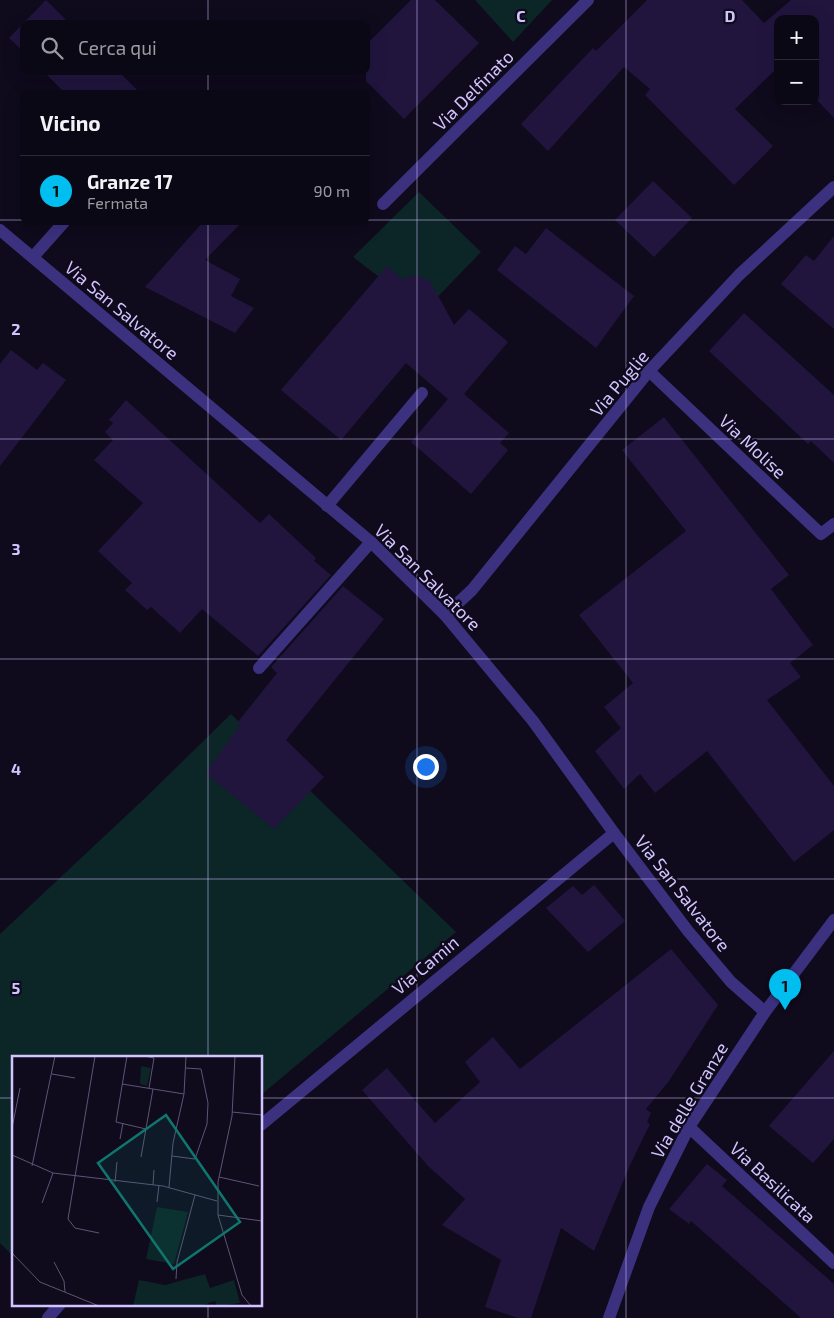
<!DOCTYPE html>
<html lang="it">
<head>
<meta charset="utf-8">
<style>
	body { margin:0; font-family:"Exo 2",sans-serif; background:#14111e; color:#f1f3f6 }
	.controls { position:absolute; right:15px; top:15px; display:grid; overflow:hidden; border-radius:10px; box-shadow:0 5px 20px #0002 }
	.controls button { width:45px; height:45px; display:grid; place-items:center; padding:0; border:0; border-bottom:1px solid #2b2934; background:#0b0815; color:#f1f3f6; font:25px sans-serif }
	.you { position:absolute; left:425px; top:766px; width:18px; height:18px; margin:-12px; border:4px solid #fff; border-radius:50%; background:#1a73e8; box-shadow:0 0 0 8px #1a73e833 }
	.badge { display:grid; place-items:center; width:32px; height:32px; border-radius:50%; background:#00bff0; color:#111; font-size:16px; font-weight:700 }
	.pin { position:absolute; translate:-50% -41px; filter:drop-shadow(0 1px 2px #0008) }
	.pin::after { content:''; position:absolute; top:26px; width:18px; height:15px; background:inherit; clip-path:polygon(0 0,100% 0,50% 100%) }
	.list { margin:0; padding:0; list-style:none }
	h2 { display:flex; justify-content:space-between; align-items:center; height:65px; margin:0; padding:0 20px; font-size:21px }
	h2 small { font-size:16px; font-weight:400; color:#9a9aa0 }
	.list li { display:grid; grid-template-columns:32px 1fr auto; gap:15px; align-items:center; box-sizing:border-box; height:70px; padding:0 20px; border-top:1px solid #2b2934 }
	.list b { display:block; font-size:19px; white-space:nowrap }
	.list p { margin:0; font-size:16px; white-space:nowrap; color:#9a9aa0 }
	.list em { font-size:16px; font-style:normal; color:#9a9aa0 }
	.icon { flex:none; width:28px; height:28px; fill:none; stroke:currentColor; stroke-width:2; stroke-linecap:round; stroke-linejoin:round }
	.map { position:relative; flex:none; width:834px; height:1318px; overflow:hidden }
	.search { position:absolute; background:#0b0815; box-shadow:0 5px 20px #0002; left:20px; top:20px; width:350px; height:55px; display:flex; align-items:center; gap:12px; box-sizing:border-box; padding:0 18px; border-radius:10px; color:#9a9aa0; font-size:19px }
	.panel { position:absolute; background:#0b0815; box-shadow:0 5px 20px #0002; left:20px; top:90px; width:350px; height:135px; border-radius:10px }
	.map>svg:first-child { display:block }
</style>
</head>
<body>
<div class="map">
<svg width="834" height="1318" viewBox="0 0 834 1318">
	<rect width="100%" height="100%" fill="#0f0a1c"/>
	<g fill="#0c2527">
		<polygon points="475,0 552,0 513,42"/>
		<polygon points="419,192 481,252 424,311 353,257"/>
		<polygon points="231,714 456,932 261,1095 261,1057 14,1057 14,1257 0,1243 0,934 144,799"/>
	</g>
	<g fill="#21153e">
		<polygon points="46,0 70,24 24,24 24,52 9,38"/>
		<polygon points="411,0 435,0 479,43 404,119 366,81 366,45"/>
		<polygon points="647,0 742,0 764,23 791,0 834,0 834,118 815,98 815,19 778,19 778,67 735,109 773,146 734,185 645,95 650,89 624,67 548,151 521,124 593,48 596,51"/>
		<polygon points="43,71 118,71 141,94 66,94"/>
		<polygon points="653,181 692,218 654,257 615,220"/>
		<polygon points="204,221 243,221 205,260 240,279 231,296 254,308 235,333 145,287"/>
		<polygon points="546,228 634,296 596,348 497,270 515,246 526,254"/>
		<polygon points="834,236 834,329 781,284 806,255 814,261"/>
		<polygon points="387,266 402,279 416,275 430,281 454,325 469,309 508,342 464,394 509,433 500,443 508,450 471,494 411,442 448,399 406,363 341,440 281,390"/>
		<polygon points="744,313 834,395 834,463 811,441 808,444 709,351"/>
		<polygon points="11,350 37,370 43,363 66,380 0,466 0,364"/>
		<polygon points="126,400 260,523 269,514 316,558 314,561 331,575 258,656 202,609 180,633 151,607 147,610 125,590 132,583 98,551 143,503 94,460 113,440 105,432 113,423 109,420"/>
		<polygon points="664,417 789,575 771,589 813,645 790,663 801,677 767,700 834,786 834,830 794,862 707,751 655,793 640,774 624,789 595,751 621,728 604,707 633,683 579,615 686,531 622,450"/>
		<polygon points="343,586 384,619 286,740 324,777 274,829 206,773 240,725 237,723 277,673 271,667"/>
		<polygon points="594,885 625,921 588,952 546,908 573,886 582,895"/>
		<polygon points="671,949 718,1005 669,1081 646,1109 651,1113 647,1122 650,1124 631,1163 594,1251 561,1228 531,1318 518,1318 485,1307 501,1260 442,1225 465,1199 428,1166 362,1090 387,1068 435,1123 480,1082 465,1062 493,1037 520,1069"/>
		<polygon points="834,1051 834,1139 813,1163 769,1126"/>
		<polygon points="707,1164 727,1180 722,1186 834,1284 834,1318 801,1318 691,1221 689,1224 669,1209"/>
	</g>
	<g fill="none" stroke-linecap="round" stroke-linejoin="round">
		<g stroke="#3c317f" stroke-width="12">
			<polyline points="327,506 422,393"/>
			<polyline points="259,668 371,542"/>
		</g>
		<g stroke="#3c317f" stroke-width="12">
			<polyline points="383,204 588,0"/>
			<polyline points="0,230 371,542 445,615 533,721 614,833 688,931 731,982 765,1012"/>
			<polyline points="33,257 65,221"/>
			<polyline points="649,371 821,534 834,524"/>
			<polyline points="445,615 472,590 649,371 739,275 834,187"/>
			<polyline points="261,1125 614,833"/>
			<polyline points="689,1127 834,1263"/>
			<polyline points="48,1318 60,1304"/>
		</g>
		<polyline stroke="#3c317f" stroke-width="12" points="609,1318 649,1207 689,1127 765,1012 834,920"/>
	</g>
	<path fill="none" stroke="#d2c5ff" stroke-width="1" stroke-opacity="0.55" d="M208 0V24M417 0V1318M626 0V1318M208 71V94M0 220H24M366 220H834M208 221V1057M0 439H834M0 659H834M0 879H834M0 1098H14M261 1098H834M208 1304V1318"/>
	<g text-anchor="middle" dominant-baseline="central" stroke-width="4.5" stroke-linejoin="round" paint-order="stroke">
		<g font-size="18" fill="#d2c5ff" stroke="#0f0a1c">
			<text transform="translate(473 90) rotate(-45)">Via Delfinato</text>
			<text transform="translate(122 310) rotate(40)">Via San Salvatore</text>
			<text transform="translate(619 383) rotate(-50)">Via Puglie</text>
			<text transform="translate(753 446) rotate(43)">Via Molise</text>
			<text transform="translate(428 577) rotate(45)">Via San Salvatore</text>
			<text transform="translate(683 893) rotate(52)">Via San Salvatore</text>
			<text transform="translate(425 965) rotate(-40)">Via Camin</text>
			<text transform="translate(689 1100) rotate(-59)">Via delle Granze</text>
			<text transform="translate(773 1182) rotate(43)">Via Basilicata</text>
		</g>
	</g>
	<g transform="translate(12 1056)">
		<rect width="250" height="250" fill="#0f0a1c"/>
		<path d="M129 10 139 12 135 30 128 28ZM145 151 176 156 162 208 134 203ZM193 218 198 232 222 224 228 247 205 250 203 245 189 250H121L127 224 153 229Z" fill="#0c2527"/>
		<path fill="none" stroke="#5d5577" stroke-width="1" d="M83 0 56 163 63 172 87 177M115 0 104 66 134 73M132 0 142 2 137 32M223 0 220 60 206 126V159L230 239 239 250M40 18 63 22M110 28 172 38M220 56 250 59M0 72 8 32M108 83 111 67M0 99 41 117 151 130 205 145M160 100 183 103 195 68 196 47 189 13 174 12M129 101 141 33M20 110 43 0M207 121 247 130M103 126 105 106M141 129 142 114M157 131 161 87 172 38 174 0M145 146 147 129M30 147 41 117M206 159 250 165M0 197 28 226 87 250M42 206 52 225 53 236M164 223 165 206 183 139"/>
		<path fill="#0f766e" fill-opacity="0.15" stroke="#0f766e" stroke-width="2.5" d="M154 59 228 166 161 213 86 107Z"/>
		<rect width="250" height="250" fill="none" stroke="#d2c5ff" stroke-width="2.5"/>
	</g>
	<g font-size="16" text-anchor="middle" font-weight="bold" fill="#d2c5ff" stroke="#0f0a1c" stroke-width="4.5" stroke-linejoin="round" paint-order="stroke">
		<text x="521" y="22">C</text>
		<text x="730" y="22">D</text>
		<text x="16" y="335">2</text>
		<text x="16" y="555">3</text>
		<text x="16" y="775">4</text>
		<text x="16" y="994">5</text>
	</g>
</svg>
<div class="controls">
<button>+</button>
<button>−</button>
</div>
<div class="you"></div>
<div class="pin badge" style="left:785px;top:1010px">1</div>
<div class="search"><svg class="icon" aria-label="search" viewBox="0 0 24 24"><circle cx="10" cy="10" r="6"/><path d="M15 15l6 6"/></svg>Cerca qui</div>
<section class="panel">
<h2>Vicino<small></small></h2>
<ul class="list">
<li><span class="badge">1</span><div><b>Granze 17</b><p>Fermata</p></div><em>90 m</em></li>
</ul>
</section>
</div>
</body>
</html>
